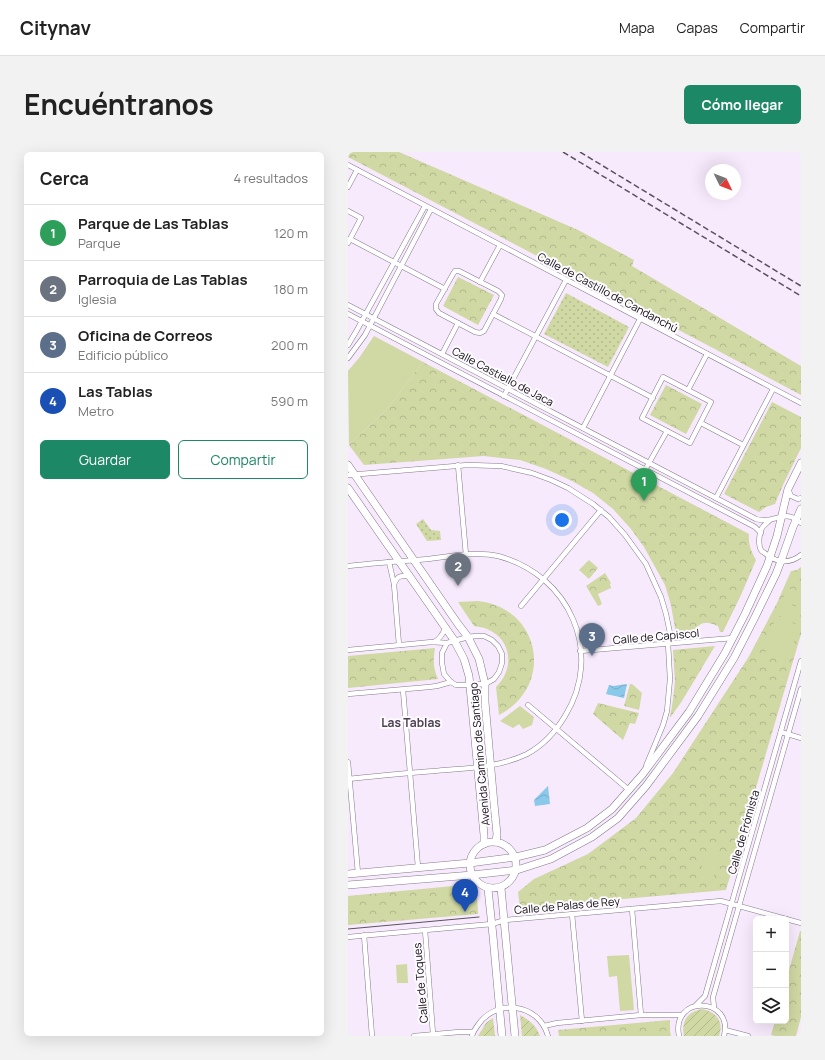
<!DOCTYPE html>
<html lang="es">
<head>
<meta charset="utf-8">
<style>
	body { margin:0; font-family:Manrope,sans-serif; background:#f2f2f2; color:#222 }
	.controls { position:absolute; right:12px; bottom:12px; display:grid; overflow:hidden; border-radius:6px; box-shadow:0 4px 16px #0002 }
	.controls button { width:36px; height:36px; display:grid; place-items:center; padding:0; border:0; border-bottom:1px solid #e0e0e0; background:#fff; color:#222; font:20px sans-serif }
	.compass { position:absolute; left:357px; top:12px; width:36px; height:36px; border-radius:50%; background:#fff; box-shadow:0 4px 16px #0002; rotate:133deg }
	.you { position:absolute; left:214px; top:368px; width:14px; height:14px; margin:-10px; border:3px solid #fff; border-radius:50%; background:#1a73e8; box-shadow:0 0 0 6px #1a73e833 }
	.badge { display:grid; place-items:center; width:26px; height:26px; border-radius:50%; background:#1d8865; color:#fff; font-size:13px; font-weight:700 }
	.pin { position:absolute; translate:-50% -33px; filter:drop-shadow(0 1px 2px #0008) }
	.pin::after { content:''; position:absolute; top:21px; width:14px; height:12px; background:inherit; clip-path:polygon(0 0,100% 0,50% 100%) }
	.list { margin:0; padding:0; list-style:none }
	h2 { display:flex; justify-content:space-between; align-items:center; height:52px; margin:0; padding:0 16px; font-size:17px }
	h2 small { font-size:13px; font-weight:400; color:#767676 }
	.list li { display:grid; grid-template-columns:26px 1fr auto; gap:12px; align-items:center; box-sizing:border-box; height:56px; padding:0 16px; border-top:1px solid #e0e0e0 }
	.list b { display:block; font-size:15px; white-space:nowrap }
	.list p { margin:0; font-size:13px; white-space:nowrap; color:#767676 }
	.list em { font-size:13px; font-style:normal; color:#767676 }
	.actions { display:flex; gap:8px; padding:12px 16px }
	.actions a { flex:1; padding:9px 0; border:1px solid #1d8865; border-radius:6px; text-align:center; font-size:14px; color:#1d8865 }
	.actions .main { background:#1d8865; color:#fff }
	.icon { flex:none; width:22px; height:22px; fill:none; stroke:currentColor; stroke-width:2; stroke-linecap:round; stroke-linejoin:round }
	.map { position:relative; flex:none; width:453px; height:884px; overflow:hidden; border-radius:6px }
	header { display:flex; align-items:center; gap:24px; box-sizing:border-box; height:56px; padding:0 20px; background:#fff; border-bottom:1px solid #e0e0e0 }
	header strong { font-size:19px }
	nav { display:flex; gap:22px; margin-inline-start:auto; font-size:14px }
	.intro { display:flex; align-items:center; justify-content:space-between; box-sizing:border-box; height:96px; padding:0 24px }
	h1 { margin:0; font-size:28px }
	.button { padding:10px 18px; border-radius:6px; background:#1d8865; color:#fff; font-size:14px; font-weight:700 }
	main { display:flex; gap:24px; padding:0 24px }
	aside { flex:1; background:#fff; border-radius:6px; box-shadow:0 4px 16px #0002 }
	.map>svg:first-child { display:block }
</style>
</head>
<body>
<header>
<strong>Citynav</strong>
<nav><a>Mapa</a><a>Capas</a><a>Compartir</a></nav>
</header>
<div class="intro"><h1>Encuéntranos</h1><a class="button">Cómo llegar</a></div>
<main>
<aside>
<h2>Cerca<small>4 resultados</small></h2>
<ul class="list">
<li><span class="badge" style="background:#2e9e5b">1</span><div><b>Parque de Las Tablas</b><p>Parque</p></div><em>120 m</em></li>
<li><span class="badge" style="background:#6b7280">2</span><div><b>Parroquia de Las Tablas</b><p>Iglesia</p></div><em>180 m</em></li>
<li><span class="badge" style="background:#5c6f8a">3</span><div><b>Oficina de Correos</b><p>Edificio público</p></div><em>200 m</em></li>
<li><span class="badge" style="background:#1a4fb4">4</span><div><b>Las Tablas</b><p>Metro</p></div><em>590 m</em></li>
</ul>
<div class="actions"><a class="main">Guardar</a><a>Compartir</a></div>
</aside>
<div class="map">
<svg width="453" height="884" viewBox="0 0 453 884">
	<defs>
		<pattern id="grass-dots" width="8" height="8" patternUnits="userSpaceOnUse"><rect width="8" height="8" fill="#d0d8a3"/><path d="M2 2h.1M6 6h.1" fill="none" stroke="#b1b88b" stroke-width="1.8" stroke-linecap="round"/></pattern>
		<pattern id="park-crowns" width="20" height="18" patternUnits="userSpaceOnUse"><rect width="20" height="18" fill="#d0d8a3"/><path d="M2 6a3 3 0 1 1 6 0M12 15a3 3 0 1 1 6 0" fill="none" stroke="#b1b88b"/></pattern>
		<pattern id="garden-furrows" width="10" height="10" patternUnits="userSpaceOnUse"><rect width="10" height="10" fill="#d0d8a3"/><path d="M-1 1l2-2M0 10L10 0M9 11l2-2" fill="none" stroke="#b1b88b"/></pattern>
		<pattern id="water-waves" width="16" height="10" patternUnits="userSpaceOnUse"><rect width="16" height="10" fill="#8bc9eb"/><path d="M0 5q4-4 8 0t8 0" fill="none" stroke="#77abc8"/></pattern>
	</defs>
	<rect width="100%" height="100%" fill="#f7eafd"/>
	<g fill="url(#grass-dots)">
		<polygon points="218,141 281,175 260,215 196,182"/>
		<polygon points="75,367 83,378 92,379 93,388 79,389 68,372"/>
	</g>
	<g fill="url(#park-crowns)">
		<polygon points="0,0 51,0 230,78 286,108 284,114 453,214 453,243 363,195 0,5"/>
		<polygon points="110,125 146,143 130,173 95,154"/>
		<path d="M75 210 401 382C400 392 403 399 408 408L393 443 375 480H372L370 474C362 471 356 468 349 475 347 477 344 479 341 480 337 482 332 482 328 482L323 453 317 433 296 395 283 377 265 357 245 341 224 329 198 317 172 308 136 304 16 313 1 293 40 256Z"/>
		<polygon points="318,233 354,252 338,282 302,263"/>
		<polygon points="424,250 453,265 453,296 435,333 427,352 418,355 411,360 376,342"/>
		<polygon points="241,408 250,416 241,427 231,418"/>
		<polygon points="453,415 453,482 378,738 172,756 170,740 186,727 240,702 288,666 325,621 400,506 429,451 443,419 449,418"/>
		<polygon points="257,421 263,431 262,432 263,436 250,442 254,452 250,454 238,434"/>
		<path d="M130 449C193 456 207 534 151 563L148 535C167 517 164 487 139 477 135 475 130 475 126 474L110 450Z"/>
		<polygon points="367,494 334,549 322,566 325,547 327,529 325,498"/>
		<path d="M87 496C85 509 85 515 90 527L0 536V504Z"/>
		<polygon points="282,532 284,532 294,541 291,558 276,554"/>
		<polygon points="250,551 291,561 287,572 282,571 275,588 245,562"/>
		<polygon points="116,733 122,739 129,744 130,762 0,773 0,744"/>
		<polygon points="452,779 453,779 453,865 448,884 427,884 423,883 427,869 438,869 438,829"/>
		<polygon points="322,868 322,879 323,884 211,884 210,878"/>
	</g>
	<g fill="url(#garden-furrows)">
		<path d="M354 857C369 860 376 870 371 884H336C333 869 339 860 354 857Z"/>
		<path d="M172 863C181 868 188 873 192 884H174Z"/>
		<polygon points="145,866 147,884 130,884 138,871"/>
	</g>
	<g fill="#d0d8a3">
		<polygon points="26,184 75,210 40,256 1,293 0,219 11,206"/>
		<polygon points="439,436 453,440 453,453 435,448"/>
		<polygon points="433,450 453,456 452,470 429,463"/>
		<polygon points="427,466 451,473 441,508 417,501"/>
		<polygon points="172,554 186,565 184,573 175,577 171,572 165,576 152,569"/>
		<polygon points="356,700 369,702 365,730 352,728"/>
		<polygon points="281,803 286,858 272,859 269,824 261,825 259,804"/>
		<polygon points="59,812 60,831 49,831 48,813"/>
	</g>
	<g fill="url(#water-waves)">
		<polygon points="279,532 276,546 258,542 261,533 265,534"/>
		<polygon points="200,634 202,652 187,654 186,648"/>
	</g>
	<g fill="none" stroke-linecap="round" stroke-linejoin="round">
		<defs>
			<g id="street">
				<polyline points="0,13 453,251"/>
				<polyline points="0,35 9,18"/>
				<polyline points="0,59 13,66 0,91"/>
				<polyline points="2,87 97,137"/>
				<polygon points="107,119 111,119 150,139 154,143 153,147 136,179 132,181 127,180 91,161 88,157 88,152 105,122"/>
				<polyline points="132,130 152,93"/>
				<path d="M0 153 408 367C427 373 435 355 453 371"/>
				<polyline points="0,162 407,375 413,381"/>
				<polyline points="145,162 305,246"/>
				<polyline points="0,193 9,178 77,54"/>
				<polyline points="94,202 110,171"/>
				<polyline points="0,206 17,183 83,57"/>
				<polygon points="315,225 363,250 342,291 294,266"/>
				<polyline points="340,238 359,202"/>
				<polyline points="156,244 218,128"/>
				<polyline points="353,271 395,293"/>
				<polyline points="235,276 292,167"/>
				<polyline points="110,313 118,403"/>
				<polyline points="297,318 319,279"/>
				<polyline points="0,323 120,313 153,314 184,321 203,328 220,336 245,352 261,365 277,383 298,412 313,445 318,462 322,481 320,491 322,527 319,559 315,573 298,614"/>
				<polyline points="440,337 443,344 450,347 453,346"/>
				<polyline points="368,346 425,237"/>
				<path d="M421 369C419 371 416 373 414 376 411 381 410 393 413 398 414 400 417 401 418 402 429 411 442 412 453 403"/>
				<polyline points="41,410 46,432 51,493"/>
				<path d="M0 414C27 411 54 409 81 407 102 404 130 399 150 404 222 423 256 501 217 564 208 579 194 594 179 602 150 616 118 616 87 619 58 621 29 624 0 627"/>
				<path d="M46 432C50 423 52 424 61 424"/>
				<polyline points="173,454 253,358"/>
				<path d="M86 490C92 487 95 482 97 476"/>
				<polyline points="0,498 84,490 99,491 120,485 128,484 136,484 144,488 150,494 154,502 154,511 151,520 146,527 137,532 114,533 108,533 103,530 96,522 94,511 94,501 99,491"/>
				<polyline points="232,499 385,486"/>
				<polyline points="55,538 70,715"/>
				<polyline points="0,542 81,535 89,534 103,530"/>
				<polyline points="180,553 281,638"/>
				<polyline points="433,580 453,586"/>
				<polyline points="0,610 10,721"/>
				<polyline points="284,757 293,863"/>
				<polyline points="224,762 234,869"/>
				<polyline points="438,767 453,771"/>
				<polyline points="77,778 85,882"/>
				<polyline points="16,783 24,884"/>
				<polyline points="0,785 144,772 157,768 373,749 438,767"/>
				<polyline points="348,853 357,844 453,509"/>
				<polyline points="366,856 365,845 453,537"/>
				<polyline points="196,874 209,871 293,863 334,863"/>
				<polyline points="377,878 400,884"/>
				<polyline points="66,884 111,880 125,880"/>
				<path d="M124 884C125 880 127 877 130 873 148 846 191 851 200 884"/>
				<path d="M331 884C323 842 386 845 376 884"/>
			</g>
			<g id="secondary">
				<polyline points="0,313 110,472 120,485 131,507 137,532 137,550 146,652 149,682 148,690"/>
				<polyline points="0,336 106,488 116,507 121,524 136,683 136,692"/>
				<circle cx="145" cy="713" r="23"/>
				<polyline points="0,722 122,711 168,705 197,698 239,676 264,657 294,623 341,560 377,501 397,462 419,414 429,384 440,337 453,311"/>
				<polyline points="0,733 124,723 169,718 203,707 244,685 270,666 298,634 350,564 386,506 406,467 428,422 433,409 445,375 453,357"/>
				<polyline points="153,736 167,884"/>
				<polyline points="140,737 145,784 154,884"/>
			</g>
		</defs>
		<use href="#street" stroke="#867a8b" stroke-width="5.5"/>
		<use href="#secondary" stroke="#867a8b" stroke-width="8"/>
		<use href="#street" stroke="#fff" stroke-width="4.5"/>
		<use href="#secondary" stroke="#fff" stroke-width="7"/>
		<polyline stroke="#5a535d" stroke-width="1" points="0,777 131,765"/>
		<g stroke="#5a535d" stroke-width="1.5" stroke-dasharray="6 3" stroke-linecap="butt">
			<polyline points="215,0 453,144"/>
			<polyline points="232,0 453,134"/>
			<polyline points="451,0 453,1"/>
		</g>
	</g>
	<g text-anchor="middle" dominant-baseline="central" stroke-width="4" stroke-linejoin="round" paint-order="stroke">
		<g font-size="11" fill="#0e0a10" stroke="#fefbff">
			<text transform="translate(260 140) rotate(28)">Calle de Castillo de Candanchú</text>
			<text transform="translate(155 224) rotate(28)">Calle Castiello de Jaca</text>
			<text transform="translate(308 484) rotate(-5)">Calle de Capiscol</text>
			<text transform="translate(131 602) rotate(-95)">Avenida Camino de Santiago</text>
			<text transform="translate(395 680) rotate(-74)">Calle de Frómista</text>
			<text transform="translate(219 753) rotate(-5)">Calle de Palas de Rey</text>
			<text transform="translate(72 831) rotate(-95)">Calle de Toques</text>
		</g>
		<g font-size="12" font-weight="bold" fill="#4c4151" stroke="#fefbff">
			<text x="63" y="570">Las Tablas</text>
		</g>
	</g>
</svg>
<div class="controls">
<button>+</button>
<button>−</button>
<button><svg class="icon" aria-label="layers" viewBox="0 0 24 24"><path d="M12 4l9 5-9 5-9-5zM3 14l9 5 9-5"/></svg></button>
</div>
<svg class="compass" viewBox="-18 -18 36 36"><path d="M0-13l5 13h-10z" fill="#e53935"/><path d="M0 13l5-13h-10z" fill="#767676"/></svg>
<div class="you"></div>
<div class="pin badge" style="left:296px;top:349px;background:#2e9e5b">1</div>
<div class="pin badge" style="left:110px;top:434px;background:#6b7280">2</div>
<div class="pin badge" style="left:244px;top:504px;background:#5c6f8a">3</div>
<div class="pin badge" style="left:117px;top:760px;background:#1a4fb4">4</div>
</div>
</main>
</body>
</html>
